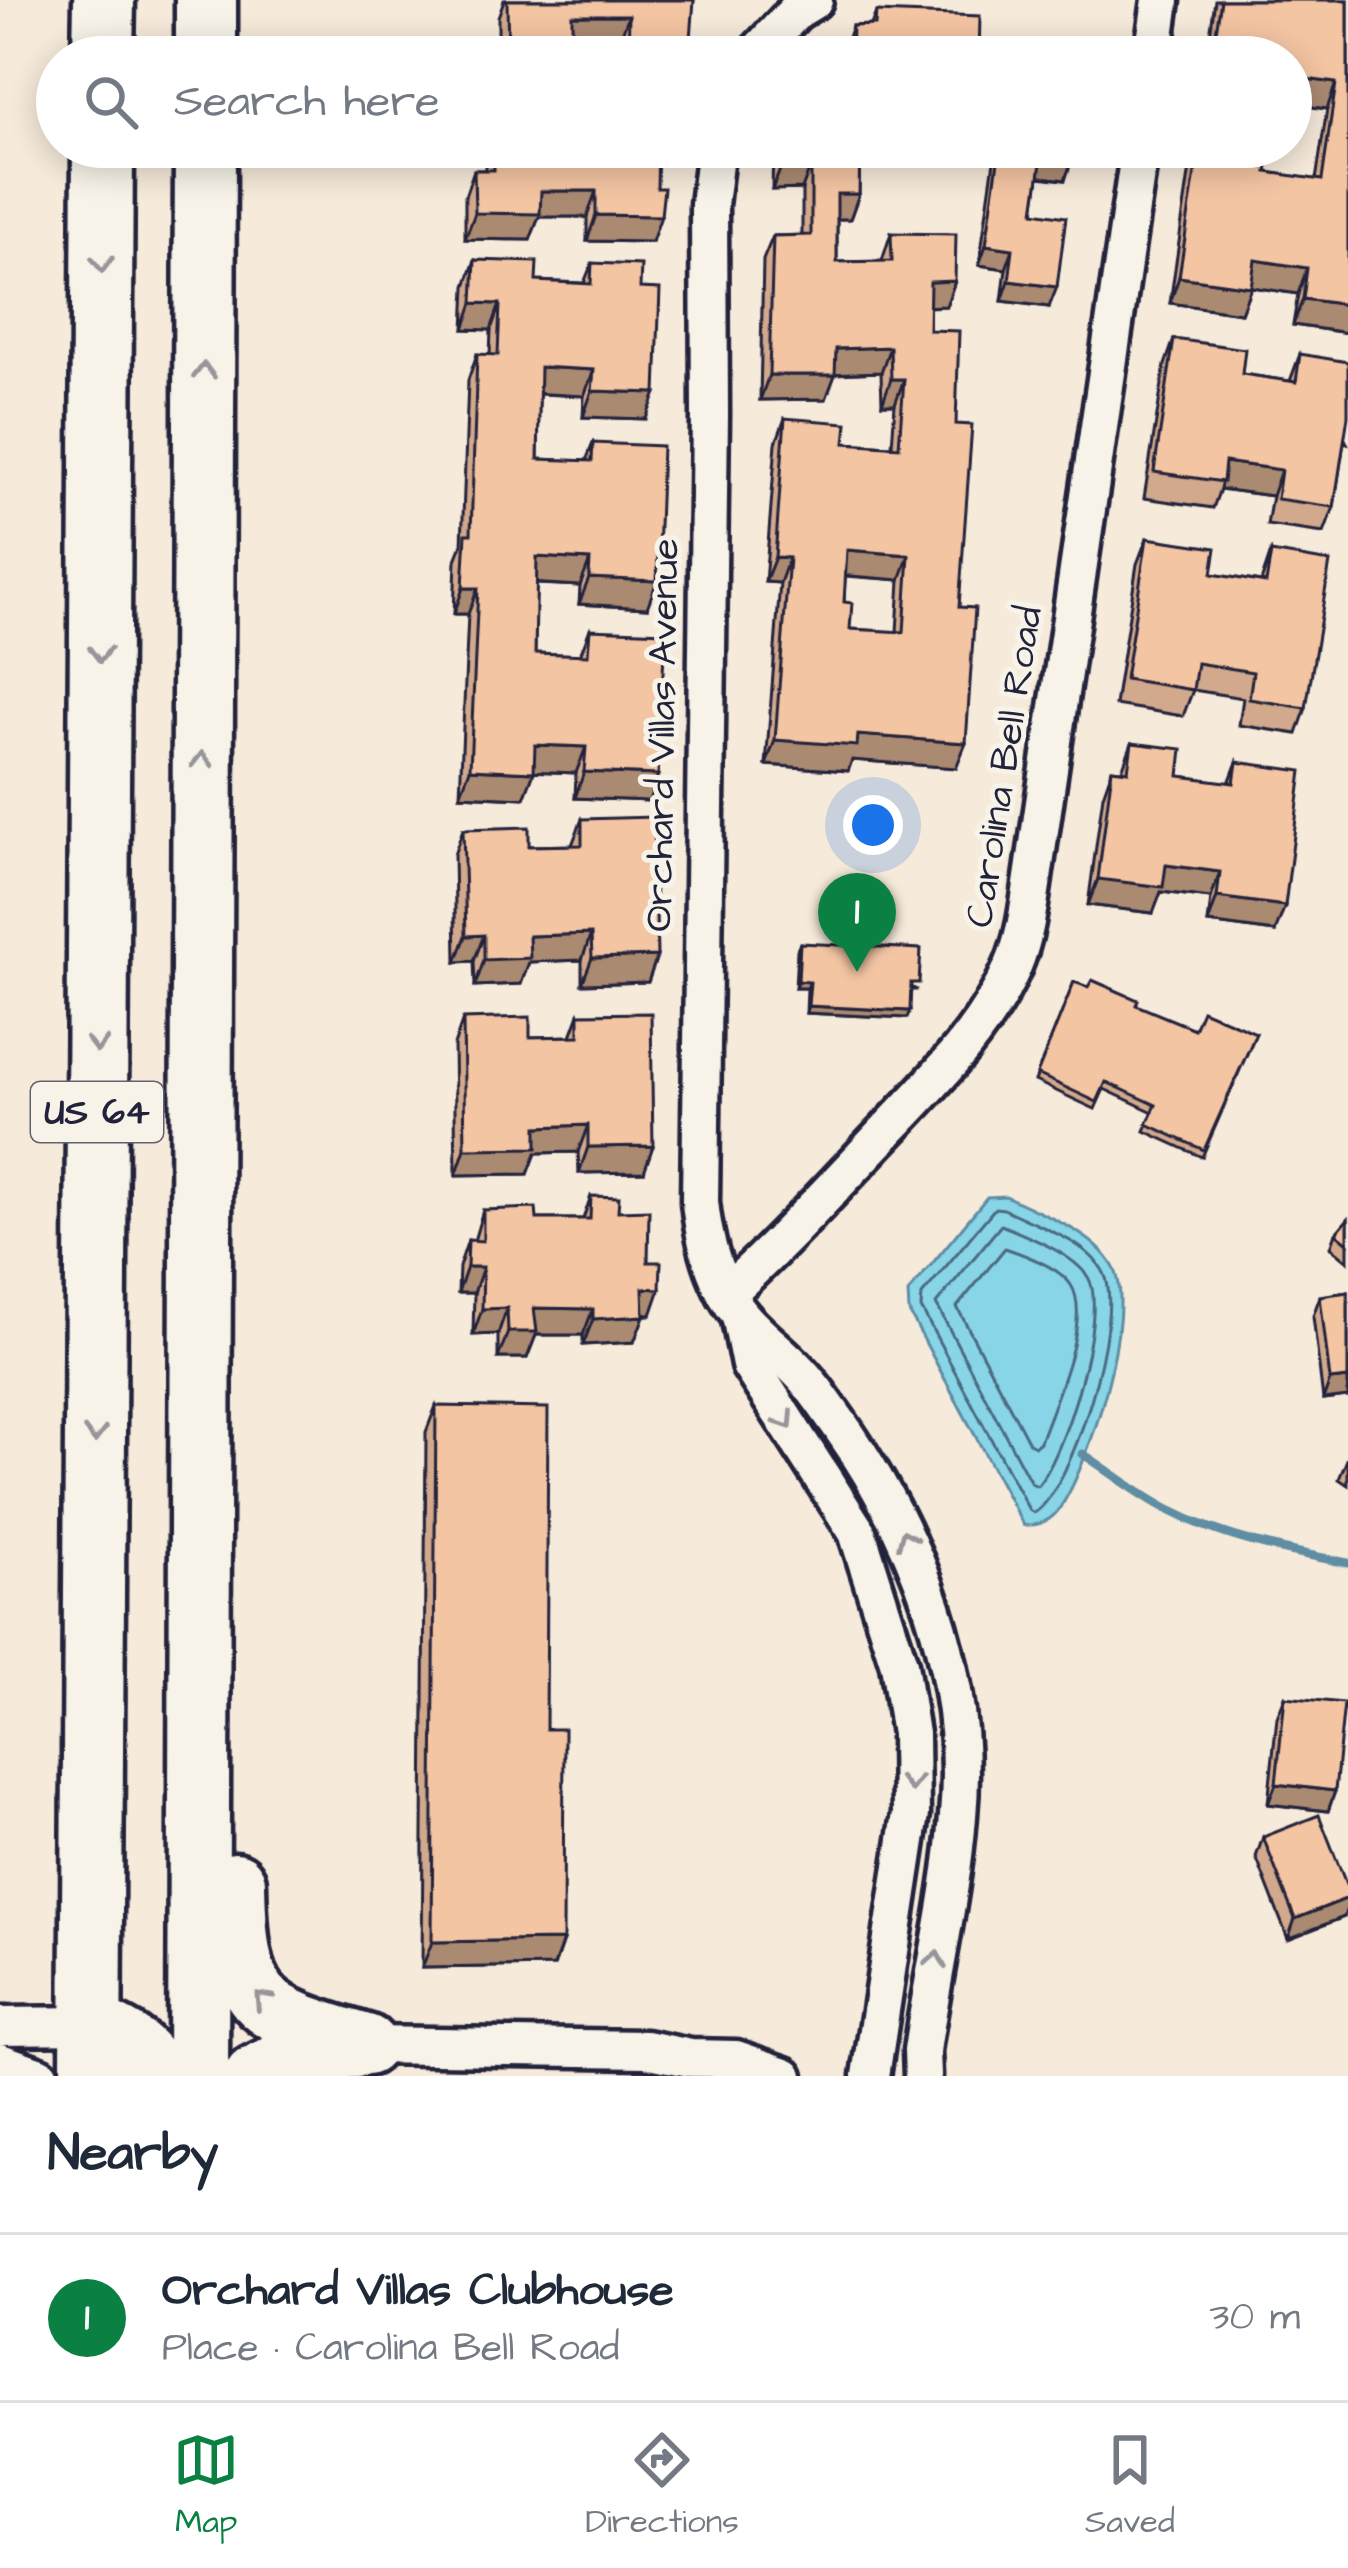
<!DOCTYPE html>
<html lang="en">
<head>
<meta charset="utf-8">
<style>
	body { margin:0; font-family:"Architects Daughter",sans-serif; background:#f2f2f3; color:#1f2937 }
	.you { position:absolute; left:873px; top:825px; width:42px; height:42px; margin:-30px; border:9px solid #fff; border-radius:50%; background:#1a73e8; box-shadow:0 0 0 18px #1a73e833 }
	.badge { display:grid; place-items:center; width:78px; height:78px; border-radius:50%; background:#0b8043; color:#fff; font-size:39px; font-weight:700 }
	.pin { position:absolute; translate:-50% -99px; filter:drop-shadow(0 3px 6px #0008) }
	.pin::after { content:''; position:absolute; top:63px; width:42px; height:36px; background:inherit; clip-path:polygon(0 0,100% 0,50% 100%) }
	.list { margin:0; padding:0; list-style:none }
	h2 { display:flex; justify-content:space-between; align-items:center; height:156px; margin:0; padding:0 48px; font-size:51px }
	h2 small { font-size:39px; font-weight:400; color:#747a83 }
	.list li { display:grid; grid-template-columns:78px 1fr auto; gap:36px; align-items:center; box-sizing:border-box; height:168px; padding:0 48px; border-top:3px solid #e0e1e3 }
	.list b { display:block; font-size:45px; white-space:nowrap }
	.list p { margin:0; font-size:39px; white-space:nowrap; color:#747a83 }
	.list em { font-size:39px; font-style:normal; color:#747a83 }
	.icon { flex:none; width:66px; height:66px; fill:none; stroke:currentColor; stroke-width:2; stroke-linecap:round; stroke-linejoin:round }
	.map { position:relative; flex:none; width:1348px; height:2076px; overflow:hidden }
	.search { position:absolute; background:#fff; box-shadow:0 6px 30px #0003; left:36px; right:36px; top:36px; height:132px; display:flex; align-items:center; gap:30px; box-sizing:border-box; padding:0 42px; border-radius:66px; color:#747a83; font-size:45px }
	.sheet { height:324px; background:#fff }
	nav { display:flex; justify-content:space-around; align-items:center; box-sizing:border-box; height:168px; border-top:3px solid #e0e1e3; background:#fff; font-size:33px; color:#747a83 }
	nav a { display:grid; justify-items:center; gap:6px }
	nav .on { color:#0b8043 }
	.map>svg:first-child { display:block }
</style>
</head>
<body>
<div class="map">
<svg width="1348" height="2076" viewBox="0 0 1348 2076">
	<rect width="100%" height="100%" fill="#f6eada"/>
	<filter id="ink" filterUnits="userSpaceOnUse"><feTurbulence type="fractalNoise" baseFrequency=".00833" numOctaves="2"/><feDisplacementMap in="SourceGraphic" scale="24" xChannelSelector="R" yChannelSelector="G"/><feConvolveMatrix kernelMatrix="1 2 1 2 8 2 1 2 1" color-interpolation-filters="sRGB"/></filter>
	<g filter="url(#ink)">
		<path fill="#88d5e8" stroke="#5f8da3" stroke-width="3" d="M1006 1196C1040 1214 1093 1231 1113 1266 1139 1309 1087 1476 1056 1513 1047 1523 1036 1526 1023 1525L909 1312 908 1293 987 1197Z"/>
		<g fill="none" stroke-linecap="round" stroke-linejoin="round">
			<g stroke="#4b6a80" stroke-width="3">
				<path d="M995 1208 1004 1209C1035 1225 1088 1241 1104 1273 1125 1315 1072 1491 1034 1513L1029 1510 921 1308 922 1295Z"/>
				<path d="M1001 1225C1027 1236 1072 1253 1088 1277 1109 1311 1063 1460 1037 1486L1031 1483 936 1304Z"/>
				<path d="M1005 1248C1023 1254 1060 1268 1071 1285 1093 1320 1052 1406 1040 1442L1035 1446 1029 1443 957 1307Z"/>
			</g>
			<path stroke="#5f8da3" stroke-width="9" d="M1083 1454C1111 1472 1139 1495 1169 1510 1225 1539 1287 1551 1348 1563"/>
			<defs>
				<g id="minor">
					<polyline points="753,57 796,11 814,0"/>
					<polyline points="1153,57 1161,0"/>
					<path d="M716 147 709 205 710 415 700 1202C704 1240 714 1282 739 1313 757 1336 784 1354 804 1377 816 1390 826 1406 837 1421 917 1534 971 1675 958 1816 952 1895 933 1973 922 2051L923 2076"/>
					<path d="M726 1294C779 1246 827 1194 876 1142 927 1088 983 1035 1013 966 1024 940 1028 913 1032 885L1140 147"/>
					<polyline points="740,1315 750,1365 857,1532 899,1664 910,1734 911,1814 871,2076"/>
					<polyline points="0,2026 91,2025"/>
					<polyline points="366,2045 646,2049 690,2058 736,2059 785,2076"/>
					<polyline points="0,2062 40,2076"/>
				</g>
				<g id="trunk">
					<polyline points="103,57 104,0"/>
					<polyline points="206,57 206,0"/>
					<path d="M235 1883C237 2005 253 2012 366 2045"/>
					<path d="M91 2025C115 2036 147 2048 154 2076"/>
					<polyline points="91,2076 103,147"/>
					<polyline points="198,2076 205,147"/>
					<polyline points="255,2076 285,2061 360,2046"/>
				</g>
			</defs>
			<use href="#minor" stroke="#22223b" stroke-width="45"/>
			<use href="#trunk" stroke="#22223b" stroke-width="69"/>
			<use href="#minor" stroke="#f7f3e8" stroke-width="36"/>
			<use href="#trunk" stroke="#f7f3e8" stroke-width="60"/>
		</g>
		<g fill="#d2a98c" stroke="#22223b" stroke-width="3" fill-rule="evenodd">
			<polygon points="504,0 694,0 684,57 619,57 619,41 571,41 565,57 498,57 498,17"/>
			<polygon points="1215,0 1348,0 1348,333 1293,325 1298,294 1251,287 1241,313 1170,303 1193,147 1271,147 1267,172 1316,180 1327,109 1291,104 1291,57 1207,57"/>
			<polygon points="876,12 979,57 843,57 843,51 852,26 871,25"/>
			<polygon points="485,147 658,147 652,242 587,241 587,217 539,217 530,240 465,239 465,196 474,170 485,170"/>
			<path d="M773 147H860L859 194 850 219H837V262L882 261 891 233 955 281 946 306 929 307V330L956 424 959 607 956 768 852 760 848 771 766 765 780 583 765 582 776 443 785 418 845 443 892 446 895 404H882L881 372 835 374 826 399 760 400 763 260 773 236 802 235V189L772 190ZM845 576 900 580 897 632 850 629 844 602Z"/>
			<polygon points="996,147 1074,147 1065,180 1039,177 1034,212 1049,307 1002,301 1006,269 979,265"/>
			<polygon points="475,260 536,281 584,283 592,263 640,288 646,419 583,417 584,396 539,394 538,459 586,461 593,443 647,608 579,604 580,586 536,584 535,653 580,655 590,629 649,801 575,798 576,773 534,771 524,798 460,795 468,614 454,614 456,560 462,545 468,380 477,354 490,355 491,330 464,329 466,286"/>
			<polygon points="1174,339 1242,374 1290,381 1300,354 1347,443 1344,442 1334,507 1324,533 1267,525 1272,496 1220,489 1213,508 1144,498 1165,365"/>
			<polygon points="1147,538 1212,574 1261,582 1271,552 1306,708 1297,734 1239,725 1243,698 1193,690 1183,716 1115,705 1137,564"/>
			<polygon points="1132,743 1179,776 1229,783 1237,762 1275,932 1208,923 1211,898 1161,892 1153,913 1088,905 1103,795 1112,769 1122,770"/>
			<polygon points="582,819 657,956 648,982 582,984 582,960 529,962 521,984 475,986 474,961 456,962 454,855 463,829 529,846 572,845"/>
			<polygon points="800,943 917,990 911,990 907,1018 806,1013 807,988 795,988 797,950"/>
			<polygon points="1074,982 1194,1029 1256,1033 1202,1157 1145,1131 1153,1112 1104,1089 1095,1109 1035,1081"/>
			<polygon points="579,1014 644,1172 579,1173 578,1152 536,1153 528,1174 456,1175 454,1045 463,1019 530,1037 571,1036"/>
			<polygon points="591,1196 618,1211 648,1262 651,1315 644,1315 634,1342 583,1345 583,1335 536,1335 527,1358 498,1358 498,1334 473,1335 474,1293 458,1293 459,1267 468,1240 474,1241 483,1210 537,1219 583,1219"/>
			<polygon points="1348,1219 1348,1261 1331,1247 1336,1233"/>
			<polygon points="1348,1292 1348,1397 1323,1400 1313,1316 1320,1296"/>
			<polygon points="436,1406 546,1729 563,1940 554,1966 422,1968 426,1432"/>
			<polygon points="1348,1457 1348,1485 1339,1479"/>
			<polygon points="1285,1697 1335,1791 1328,1811 1268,1804 1277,1717"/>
			<polygon points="1263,1837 1344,1917 1288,1939 1256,1857"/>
		</g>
		<g fill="#ab8a72" stroke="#22223b" stroke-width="3">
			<polygon points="572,15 629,15 619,41 571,41 565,57 535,57 542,38"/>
			<polygon points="691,39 684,57 661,57 667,40"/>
			<polygon points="1291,77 1336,83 1327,109 1291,104"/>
			<polygon points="1042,156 1072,160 1065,180 1035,176"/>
			<polygon points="782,165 811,165 802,189 772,190"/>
			<polygon points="541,191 596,191 587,217 539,217 530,240 465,239 475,213"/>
			<polygon points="837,194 859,194 850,219 828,219"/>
			<polygon points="596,215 661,216 652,242 587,241"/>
			<polygon points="986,245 1013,249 1006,269 979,265"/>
			<polygon points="1255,260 1307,268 1298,294 1245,286"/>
			<polygon points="1179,277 1251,287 1241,313 1170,303"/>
			<polygon points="955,281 946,306 920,307 930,282"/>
			<polygon points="1009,281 1057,287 1049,307 1002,301"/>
			<polygon points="1303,299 1348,305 1348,333 1293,325"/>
			<polygon points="473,303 500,304 491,330 464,329"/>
			<polygon points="890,347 881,372 827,374 836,349"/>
			<polygon points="540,367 594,370 584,396 530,393"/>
			<polygon points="769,375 835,375 826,399 760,400"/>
			<polygon points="891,379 904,379 895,404 882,404"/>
			<polygon points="592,391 656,393 646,419 583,417"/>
			<polygon points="1225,462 1281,470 1272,496 1220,489"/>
			<polygon points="847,550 909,555 900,580 838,575"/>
			<polygon points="537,557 590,560 580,586 528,583"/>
			<polygon points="775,557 789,558 780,583 765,582"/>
			<polygon points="589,578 657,581 647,608 579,604"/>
			<polygon points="463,588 478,588 468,614 454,614"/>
			<polygon points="858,735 966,743 956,768 852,760 848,771 766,765 775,740"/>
			<polygon points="535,745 586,747 576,773 526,771"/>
			<polygon points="470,769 534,772 524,798 460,795"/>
			<polygon points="584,772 658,775 649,801 575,798"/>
			<polygon points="1166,865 1220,872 1211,898 1161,892 1153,913 1088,905 1098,879"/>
			<polygon points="1217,897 1285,906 1275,932 1208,923"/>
			<polygon points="591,934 582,960 529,962 521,984 475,986 484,960 529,936"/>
			<polygon points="484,935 474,961 456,962 466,936"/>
			<polygon points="657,956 648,982 582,984 592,958"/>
			<polygon points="798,981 810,982 807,988 795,988"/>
			<polygon points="808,1006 910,1011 907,1018 806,1013"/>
			<polygon points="588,1125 578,1152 536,1153 528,1174 456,1175 465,1149 537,1127"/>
			<polygon points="653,1146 644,1172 579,1173 588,1147"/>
			<polygon points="467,1267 483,1267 474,1293 458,1293"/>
			<polygon points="643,1288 660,1289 651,1315 633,1314"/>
			<polygon points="507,1308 498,1334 473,1335 482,1309"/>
			<polygon points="534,1308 593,1309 583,1335 536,1335 527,1358 498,1358 508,1332"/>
			<polygon points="644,1316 634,1342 583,1345 593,1319"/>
			<polygon points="1348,1378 1348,1397 1323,1400 1330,1380"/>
			<polygon points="1276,1784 1335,1791 1328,1811 1268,1804"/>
			<polygon points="1348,1898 1348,1905 1344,1917 1288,1939 1295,1919"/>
			<polygon points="563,1940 554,1966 422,1968 432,1942"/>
		</g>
		<g fill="#f4c5a3" stroke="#22223b" stroke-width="3" fill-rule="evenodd">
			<polygon points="507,0 694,0 691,39 667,40 667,57 628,57 629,15 572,15 572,39 542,38 541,57 508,57"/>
			<polygon points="1221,0 1348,0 1348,305 1303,299 1307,268 1255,260 1251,287 1179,277 1199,147 1271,147 1267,172 1322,180 1336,83 1291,77 1291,57 1212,57"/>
			<polygon points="876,12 980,16 979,57 851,57 852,26 875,25"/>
			<polygon points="494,147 658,147 657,188 664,188 661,216 596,215 596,191 541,191 540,214 475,213 474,170 494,170"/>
			<path d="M782 147H860L859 194H837V262L892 261 891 233 956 234 955 281 930 282 929 330 959 331 956 424 972 425 959 607 975 608 966 743 858 735 857 746 775 740 789 558 775 557 785 418 847 423 845 443 899 447 904 379H891L890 347 836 349 835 375H769L773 236 811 235V165H782ZM847 550 909 555 904 632 850 629 852 603 844 602Z"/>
			<polygon points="1000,147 1074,147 1072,160 1042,156 1034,212 1066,217 1057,287 1009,281 1013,249 986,245"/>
			<polygon points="475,260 537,262 536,281 591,284 592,263 641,265 640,288 660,289 656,393 592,391 594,370 540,367 538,459 592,461 593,443 662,446 657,581 589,578 590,560 537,557 535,653 588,655 590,629 665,632 658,775 584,772 586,747 535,745 534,772 470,769 478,588 463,588 466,534 471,534 477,354 498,355 500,304 473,303"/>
			<polygon points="1174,339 1245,349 1242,374 1296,382 1300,354 1348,362 1348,416 1334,507 1277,499 1281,470 1225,462 1223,482 1154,472"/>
			<polygon points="1147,538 1216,548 1212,574 1266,583 1271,552 1330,562 1306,708 1249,699 1253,672 1197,663 1193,690 1125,679"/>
			<polygon points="1132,743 1182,749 1179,776 1234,783 1237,762 1302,771 1285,906 1217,897 1220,872 1166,865 1163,887 1098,879 1112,769 1128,771"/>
			<polygon points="654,817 657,956 592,958 591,934 529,936 530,958 484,960 484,935 466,936 463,829 529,827 529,846 582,845 582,819"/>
			<polygon points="800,943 921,949 919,983 911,983 910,1011 808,1006 810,982 798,981"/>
			<polygon points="1092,980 1138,1000 1136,1005 1194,1029 1202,1010 1256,1033 1204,1150 1147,1124 1156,1105 1106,1082 1097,1102 1037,1074 1074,982 1088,987"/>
			<polygon points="651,1013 653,1146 588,1147 588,1125 537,1127 537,1148 465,1149 463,1019 530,1017 530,1037 579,1036 579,1014"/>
			<polygon points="591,1196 619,1197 618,1211 649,1210 648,1262 661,1262 660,1289 643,1288 644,1316 593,1319 593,1309 534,1308 537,1332 508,1332 507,1308 482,1309 483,1267 467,1267 468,1240 483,1241 483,1210 536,1208 537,1219 590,1219"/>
			<polygon points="1348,1219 1348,1243 1336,1233"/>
			<polygon points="1348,1292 1348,1378 1330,1380 1320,1296"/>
			<polygon points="436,1406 548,1408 546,1729 564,1729 563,1940 432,1942"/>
			<polygon points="1285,1697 1344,1703 1335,1791 1276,1784"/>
			<polygon points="1319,1815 1348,1889 1348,1898 1295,1919 1263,1837"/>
		</g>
		<defs><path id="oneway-chevron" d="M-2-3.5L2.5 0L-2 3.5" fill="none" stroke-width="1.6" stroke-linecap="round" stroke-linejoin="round" transform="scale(3)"/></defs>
		<g stroke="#97959a">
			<use href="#oneway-chevron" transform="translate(102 264) rotate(90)"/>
			<use href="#oneway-chevron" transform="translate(204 371) rotate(-90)"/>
			<use href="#oneway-chevron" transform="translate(100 654) rotate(90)"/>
			<use href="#oneway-chevron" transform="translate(202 760) rotate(-90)"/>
			<use href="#oneway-chevron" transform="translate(97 1044) rotate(90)"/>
			<use href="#oneway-chevron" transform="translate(786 1421) rotate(57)"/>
			<use href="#oneway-chevron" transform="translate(95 1434) rotate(90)"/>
			<use href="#oneway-chevron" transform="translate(906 1538) rotate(-113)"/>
			<use href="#oneway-chevron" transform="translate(911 1783) rotate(89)"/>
			<use href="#oneway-chevron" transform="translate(936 1960) rotate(-80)"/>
			<use href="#oneway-chevron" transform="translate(262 1999) rotate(-133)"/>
		</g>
	</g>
	<g text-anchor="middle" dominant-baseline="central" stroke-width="10" stroke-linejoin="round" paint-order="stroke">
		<rect fill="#f7f3e8" stroke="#62616f" stroke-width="3" x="31" y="1082" width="132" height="60" rx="9"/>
		<g font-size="36" font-weight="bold" fill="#22223b">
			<text x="97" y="1112">US 64</text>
		</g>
		<g font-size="39" fill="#22223b" stroke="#f7f3e8">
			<text transform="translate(663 735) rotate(-89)">Orchard Villas Avenue</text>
			<text transform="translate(1005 767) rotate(-81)">Carolina Bell Road</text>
		</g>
	</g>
</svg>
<div class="you"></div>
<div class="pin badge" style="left:857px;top:972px">1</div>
<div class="search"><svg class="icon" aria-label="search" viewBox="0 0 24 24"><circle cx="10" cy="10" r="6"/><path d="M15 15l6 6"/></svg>Search here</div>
</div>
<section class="sheet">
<h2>Nearby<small></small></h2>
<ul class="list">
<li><span class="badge">1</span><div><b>Orchard Villas Clubhouse</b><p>Place · Carolina Bell Road</p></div><em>30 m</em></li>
</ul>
</section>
<nav>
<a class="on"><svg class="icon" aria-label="map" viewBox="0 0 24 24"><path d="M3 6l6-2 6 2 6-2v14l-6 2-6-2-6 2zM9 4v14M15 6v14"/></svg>Map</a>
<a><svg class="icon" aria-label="directions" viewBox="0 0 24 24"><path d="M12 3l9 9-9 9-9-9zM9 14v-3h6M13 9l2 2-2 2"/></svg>Directions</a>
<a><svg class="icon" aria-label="saved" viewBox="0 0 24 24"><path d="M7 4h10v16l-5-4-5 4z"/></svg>Saved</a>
</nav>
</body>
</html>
